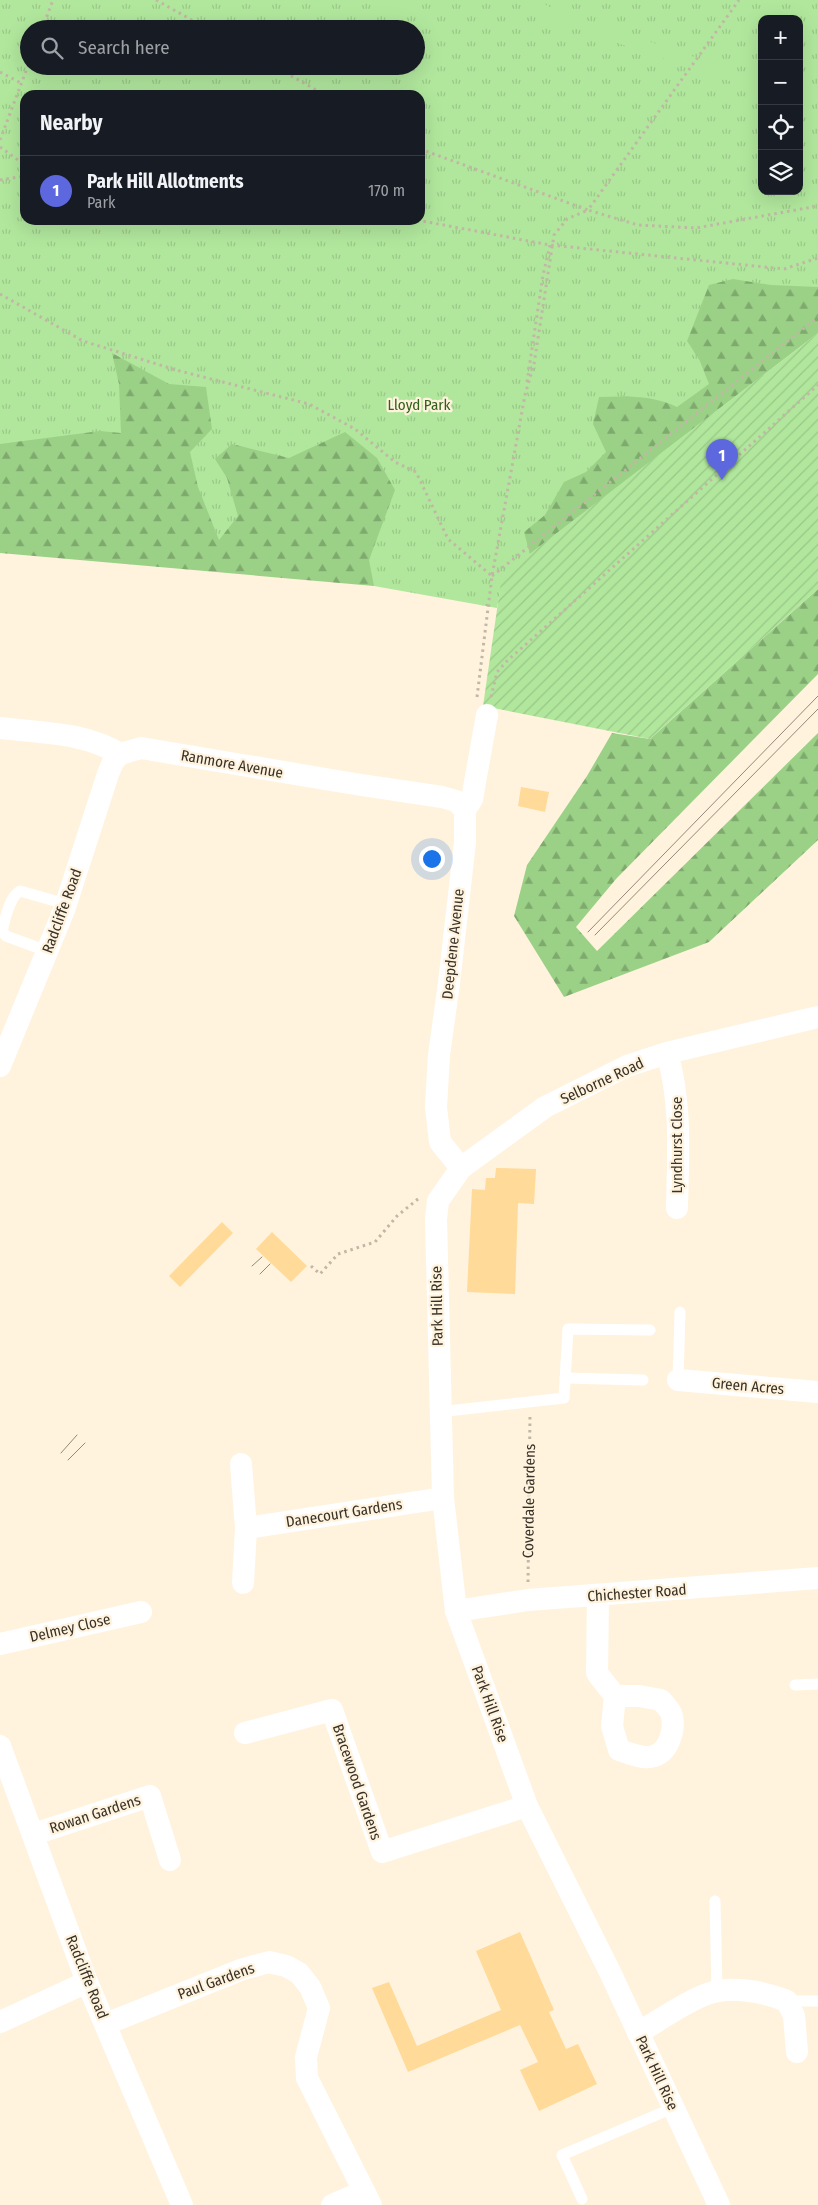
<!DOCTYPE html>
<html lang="en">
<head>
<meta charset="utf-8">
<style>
	body { margin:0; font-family:"Fira Sans Condensed",sans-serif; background:#20242c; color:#f1f3f6 }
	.controls { position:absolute; right:15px; top:15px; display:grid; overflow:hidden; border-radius:10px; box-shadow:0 5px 20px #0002 }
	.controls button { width:45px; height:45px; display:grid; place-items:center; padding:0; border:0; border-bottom:1px solid #363941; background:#171b24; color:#f1f3f6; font:25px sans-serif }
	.you { position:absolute; left:431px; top:858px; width:18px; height:18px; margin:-12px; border:4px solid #fff; border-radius:50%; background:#1a73e8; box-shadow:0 0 0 8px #1a73e833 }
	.badge { display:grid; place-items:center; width:32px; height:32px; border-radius:50%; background:#5d68df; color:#fff; font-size:16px; font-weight:700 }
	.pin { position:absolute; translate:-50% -41px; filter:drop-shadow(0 1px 2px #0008) }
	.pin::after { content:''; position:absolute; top:26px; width:18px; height:15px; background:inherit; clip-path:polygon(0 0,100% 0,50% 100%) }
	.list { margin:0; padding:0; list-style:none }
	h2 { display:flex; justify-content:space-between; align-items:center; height:65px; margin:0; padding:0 20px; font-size:21px }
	h2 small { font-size:16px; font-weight:400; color:#9ea1a6 }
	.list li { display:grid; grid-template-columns:32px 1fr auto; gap:15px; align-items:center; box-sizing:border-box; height:70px; padding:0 20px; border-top:1px solid #363941 }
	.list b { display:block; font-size:19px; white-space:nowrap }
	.list p { margin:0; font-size:16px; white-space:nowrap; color:#9ea1a6 }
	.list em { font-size:16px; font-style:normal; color:#9ea1a6 }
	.icon { flex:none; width:28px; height:28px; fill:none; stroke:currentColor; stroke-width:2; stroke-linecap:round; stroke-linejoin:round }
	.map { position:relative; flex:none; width:818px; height:2205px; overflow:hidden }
	.search { position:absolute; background:#171b24; box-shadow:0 5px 20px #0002; left:20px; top:20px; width:405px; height:55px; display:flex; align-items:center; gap:12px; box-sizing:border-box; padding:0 18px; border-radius:28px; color:#9ea1a6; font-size:19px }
	.panel { position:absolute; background:#171b24; box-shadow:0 5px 20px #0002; left:20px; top:90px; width:405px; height:135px; border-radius:15px }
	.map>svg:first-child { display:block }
</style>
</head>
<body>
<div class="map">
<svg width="818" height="2205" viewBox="0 0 818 2205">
	<defs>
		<pattern id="grass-tufts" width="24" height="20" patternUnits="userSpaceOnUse" patternTransform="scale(1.25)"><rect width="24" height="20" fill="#b1e79d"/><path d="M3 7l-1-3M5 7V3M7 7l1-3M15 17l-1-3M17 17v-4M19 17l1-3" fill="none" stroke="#99c787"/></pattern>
		<pattern id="forest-firs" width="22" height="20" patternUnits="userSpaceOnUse" patternTransform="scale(1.25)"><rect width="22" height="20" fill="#9bd187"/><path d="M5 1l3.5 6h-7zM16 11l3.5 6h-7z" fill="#7faa6e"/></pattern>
		<pattern id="garden-furrows" width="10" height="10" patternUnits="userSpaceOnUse" patternTransform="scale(1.25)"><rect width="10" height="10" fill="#b1e79d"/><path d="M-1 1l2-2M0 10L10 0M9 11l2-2" fill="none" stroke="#99c787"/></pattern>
	</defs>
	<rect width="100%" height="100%" fill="#fff3de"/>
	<path fill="url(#grass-tufts)" fill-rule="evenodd" d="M0 0H818V333L503 575 497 608 374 586 308 561 0 543ZM762 19H799V191H762ZM29 29H416V66H29ZM25 95H420V220H25Z"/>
	<g fill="url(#forest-firs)">
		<path d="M733 279 771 285 818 287V333L530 554 524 532 545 515 564 482 586 472 606 452 593 424 599 397C626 396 653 395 677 407L709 384 699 359 687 341 709 285Z"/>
		<polygon points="112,353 169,384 206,387 212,429 190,452 198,487 219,540 238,516 227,478 215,459 232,444 289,458 345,432 377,458 395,490 369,560 374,586 0,553 0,444 100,431 121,433 119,384"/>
		<polygon points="818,589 818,674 616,879 576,927 597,951 818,733 818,840 709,942 564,997 514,916 527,865 587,776 612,733 650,739"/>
	</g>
	<polygon fill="url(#garden-furrows)" points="818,333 818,589 650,739 483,706 502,575"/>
	<g fill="#b1e79d">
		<polygon points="369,0 404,0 399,12"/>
		<polygon points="517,0 536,0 554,9 762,80 762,92 544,18"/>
		<polygon points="818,88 818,100 799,101 799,89"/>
	</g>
	<g fill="#ffda98">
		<polygon points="521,787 549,792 545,812 518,806"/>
		<polygon points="496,1168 536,1169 534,1204 518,1203 515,1294 467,1292 472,1189 485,1190 486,1178 495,1178"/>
		<polygon points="222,1222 233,1233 180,1287 169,1276"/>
		<polygon points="272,1232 307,1266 291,1282 256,1249"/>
		<polygon points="520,1932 554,2010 549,2012 566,2049 578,2044 597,2084 539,2111 520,2070 538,2062 520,2025 408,2072 372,1988 389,1982 417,2046 501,2010 476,1951"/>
	</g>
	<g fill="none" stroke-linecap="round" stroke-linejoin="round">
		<g stroke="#c1b7a5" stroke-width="3" stroke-dasharray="2.5 4" stroke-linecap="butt">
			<polyline points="156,0 208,29"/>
			<polyline points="42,29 53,0"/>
			<polyline points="274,66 325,95"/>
			<polyline points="0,72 21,83"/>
			<polyline points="0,140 29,63"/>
			<polyline points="0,147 25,165"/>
			<polyline points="420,149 588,210 739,0"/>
			<polyline points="0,180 25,176"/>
			<polyline points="417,220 550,245 784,269 818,258"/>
			<polyline points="0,294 83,341 176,370 309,404 355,429 395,462 416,472 448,539 492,576"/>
			<polyline points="527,382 543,275 550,245"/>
			<polyline points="492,576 818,317"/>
			<polyline points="477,697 492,576 525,395 534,364 554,235 567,219 588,210 638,225 696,228 818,206"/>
			<polyline points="491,697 497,672 507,661 818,385"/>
			<polyline points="311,1266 320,1274 338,1254 375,1242 397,1216 418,1199"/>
			<polyline points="528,1582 530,1415"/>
		</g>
		<g stroke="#fff" stroke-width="11">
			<path d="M47 951 6 936 2 931C5 920 9 897 20 891L66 904"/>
			<polyline points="565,1378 643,1380"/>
			<polyline points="678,1380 680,1312"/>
			<polyline points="439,1412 564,1398 568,1329 650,1330"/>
			<polyline points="795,1685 818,1684"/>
			<polyline points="715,1901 717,1992"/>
			<polyline points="787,2001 818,2001"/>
			<polyline points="582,2199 562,2155 673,2108"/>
		</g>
		<g stroke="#fff" stroke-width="22">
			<path d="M0 728C41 733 84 732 120 754L141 748 355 784 442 797 456 801 465 810"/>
			<path d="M667 1053C682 1104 678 1155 677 1208"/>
			<polyline points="0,1066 64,910 108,774 113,762 120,754"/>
			<polyline points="461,1168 440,1142 436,1107 439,1055 449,983 465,842 465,810 472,799 487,715"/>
			<polyline points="678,1380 818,1392"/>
			<polyline points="241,1464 246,1528 243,1583"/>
			<polyline points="246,1528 443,1498"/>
			<path d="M598 1596 597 1673 615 1696 612 1726 619 1750C629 1753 643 1760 654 1756 669 1752 675 1729 672 1716 671 1710 664 1704 661 1700L639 1696H615"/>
			<polyline points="456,1611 528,1600 818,1578"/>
			<polyline points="0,1644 141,1612"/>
			<polyline points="245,1733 332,1710 382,1852 527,1806"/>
			<polyline points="0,1746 87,1982 182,2205"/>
			<polyline points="34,1834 150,1796 170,1860"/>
			<polyline points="0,2022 87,1982"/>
			<polyline points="106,2024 243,1969 269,1962 286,1966 299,1973 310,1987 319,2008 306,2057 307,2078 371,2205"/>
			<path d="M638 2033C660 2020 683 2003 707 1994 731 1985 765 1992 787 2001L794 2016 797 2052"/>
			<polyline points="332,2205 364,2191"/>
			<polyline points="719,2205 609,1970 527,1806 456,1611 443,1498 436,1219 438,1201 461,1168 545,1107 627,1066 667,1053 818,1017"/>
		</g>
		<g stroke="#92897a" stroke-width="1">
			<polyline points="588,932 818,696"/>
			<polyline points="595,935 818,709"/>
			<polyline points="252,1266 262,1257"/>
			<polyline points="260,1274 270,1264"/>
			<polyline points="61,1453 77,1435"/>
			<polyline points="68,1460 85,1443"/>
		</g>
	</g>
	<g text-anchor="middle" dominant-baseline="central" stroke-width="4.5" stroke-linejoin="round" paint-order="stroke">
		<g font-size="15" fill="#306118" stroke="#fff3de">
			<text x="419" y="405">Lloyd Park</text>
		</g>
		<g font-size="15" fill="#373127" stroke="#fff3de">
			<text transform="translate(232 764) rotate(10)">Ranmore Avenue</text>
			<text transform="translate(62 911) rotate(-70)">Radcliffe Road</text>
			<text transform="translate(453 944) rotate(-84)">Deepdene Avenue</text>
			<text transform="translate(602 1081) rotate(-25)">Selborne Road</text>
			<text transform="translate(677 1145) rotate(-90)">Lyndhurst Close</text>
			<text transform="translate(437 1306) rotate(-91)">Park Hill Rise</text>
			<text transform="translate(748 1386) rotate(5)">Green Acres</text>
			<text transform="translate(529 1501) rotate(-89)">Coverdale Gardens</text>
			<text transform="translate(344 1513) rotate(-9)">Danecourt Gardens</text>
			<text transform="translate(637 1593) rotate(-4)">Chichester Road</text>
			<text transform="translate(70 1628) rotate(-13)">Delmey Close</text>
			<text transform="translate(490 1704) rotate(70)">Park Hill Rise</text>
			<text transform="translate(357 1782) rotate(71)">Bracewood Gardens</text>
			<text transform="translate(95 1814) rotate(-18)">Rowan Gardens</text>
			<text transform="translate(87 1977) rotate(68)">Radcliffe Road</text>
			<text transform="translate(216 1981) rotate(-20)">Paul Gardens</text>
			<text transform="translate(657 2073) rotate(65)">Park Hill Rise</text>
		</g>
	</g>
</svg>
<div class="controls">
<button>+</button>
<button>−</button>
<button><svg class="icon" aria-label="locate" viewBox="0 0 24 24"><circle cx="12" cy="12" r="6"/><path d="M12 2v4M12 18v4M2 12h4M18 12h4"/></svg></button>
<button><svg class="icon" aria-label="layers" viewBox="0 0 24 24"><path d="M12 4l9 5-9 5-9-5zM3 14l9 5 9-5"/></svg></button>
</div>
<div class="you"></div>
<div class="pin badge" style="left:722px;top:480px">1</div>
<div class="search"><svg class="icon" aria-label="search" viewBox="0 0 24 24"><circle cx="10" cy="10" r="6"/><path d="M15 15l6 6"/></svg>Search here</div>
<section class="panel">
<h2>Nearby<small></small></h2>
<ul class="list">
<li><span class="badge">1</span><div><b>Park Hill Allotments</b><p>Park</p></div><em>170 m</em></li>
</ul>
</section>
</div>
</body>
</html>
